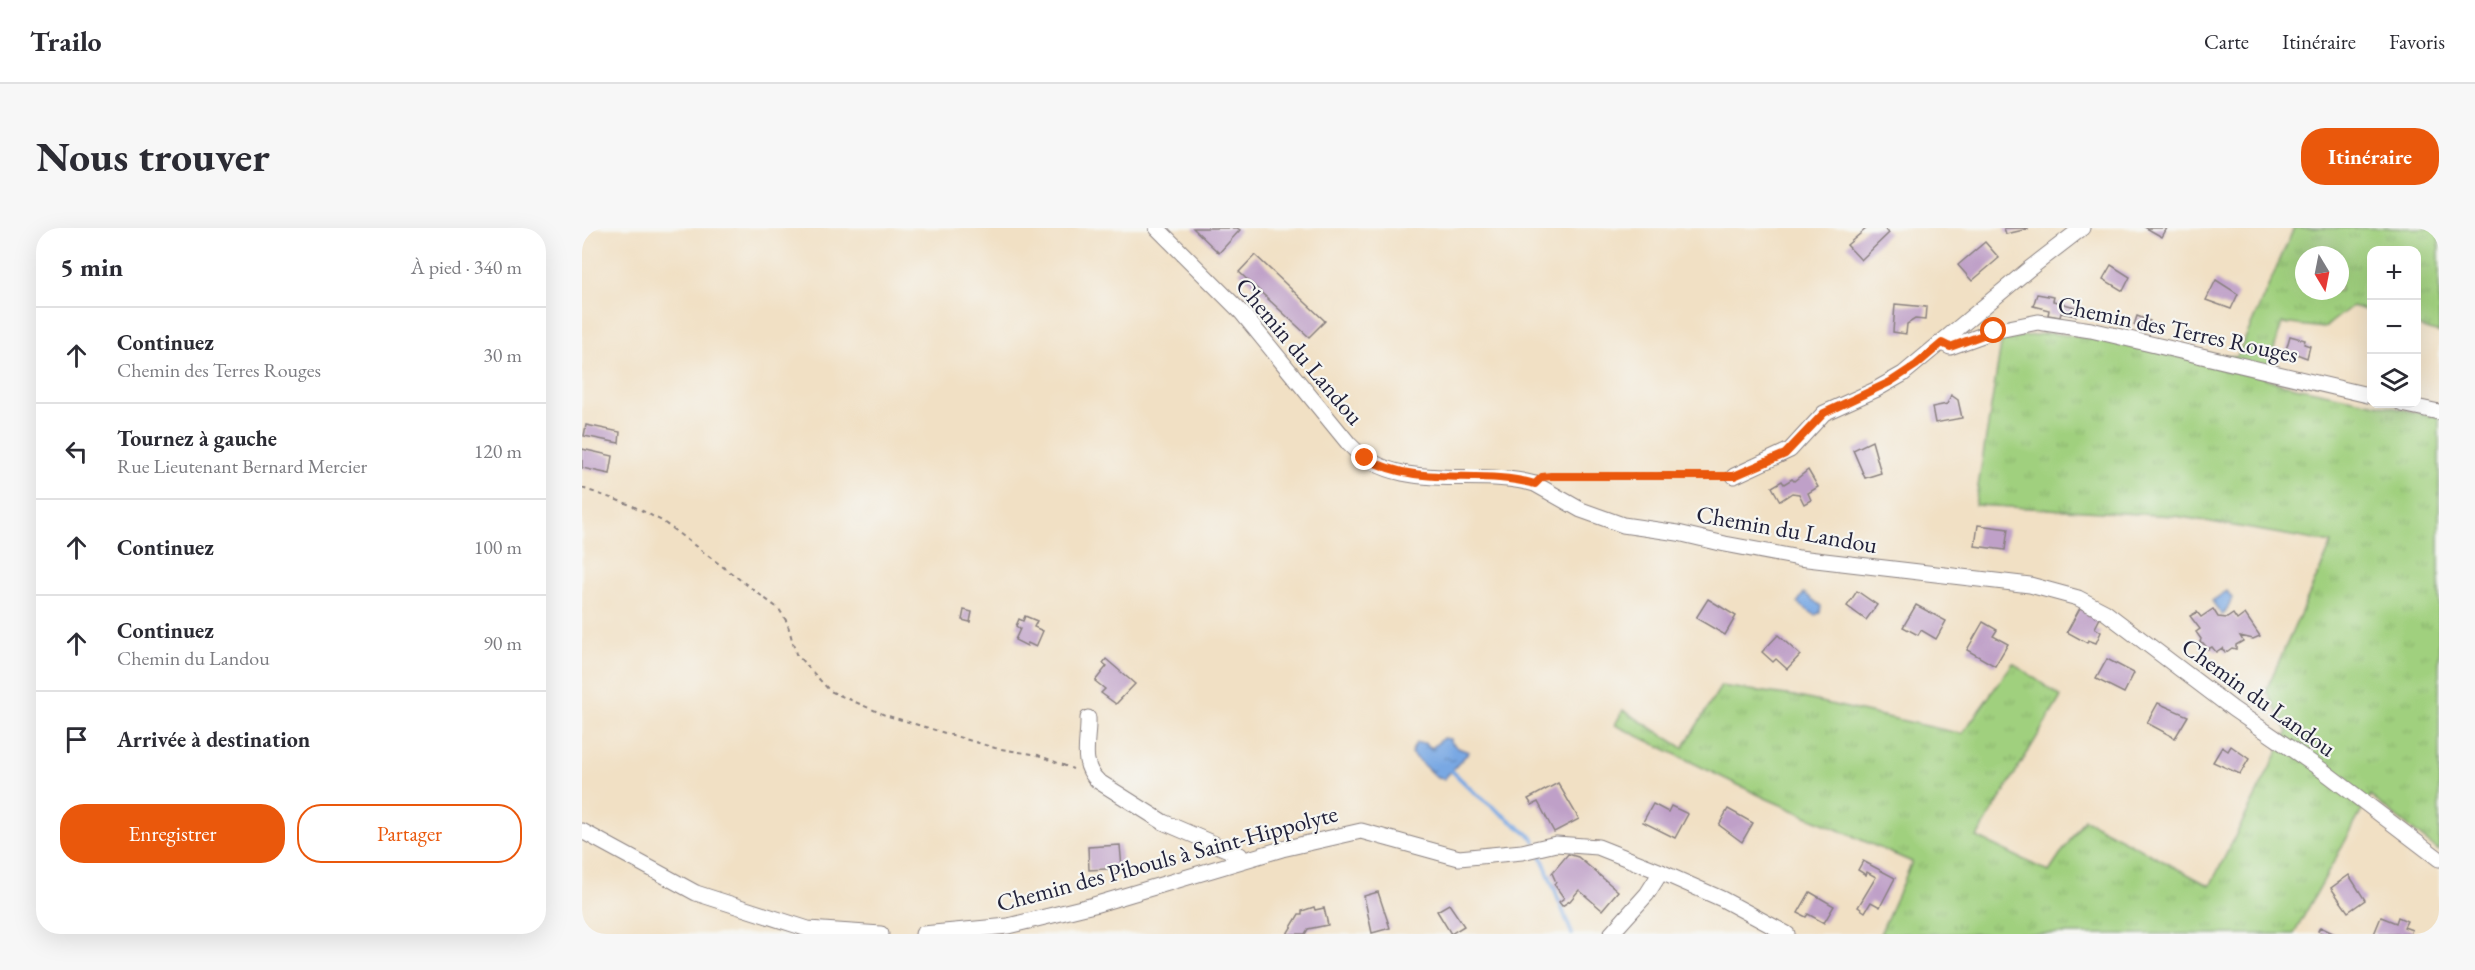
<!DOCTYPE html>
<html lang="fr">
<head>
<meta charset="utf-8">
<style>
	body { margin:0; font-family:"EB Garamond",serif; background:#f7f7f7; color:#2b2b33 }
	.controls { position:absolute; right:18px; top:18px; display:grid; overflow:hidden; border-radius:12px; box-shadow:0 6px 24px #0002 }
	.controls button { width:54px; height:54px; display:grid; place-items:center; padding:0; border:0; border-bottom:2px solid #e1e1e2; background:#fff; color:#2b2b33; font:30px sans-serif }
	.compass { position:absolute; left:1713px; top:18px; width:54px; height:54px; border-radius:50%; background:#fff; box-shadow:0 6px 24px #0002; rotate:170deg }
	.stop { position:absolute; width:18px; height:18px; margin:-14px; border:4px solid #ea580c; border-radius:50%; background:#fff }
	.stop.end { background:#ea580c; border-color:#fff; box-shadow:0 2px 6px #0008 }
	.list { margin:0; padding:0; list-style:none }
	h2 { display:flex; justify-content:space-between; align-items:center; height:78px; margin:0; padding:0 24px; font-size:26px }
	h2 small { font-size:20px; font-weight:400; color:#7c7c81 }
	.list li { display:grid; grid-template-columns:39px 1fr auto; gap:18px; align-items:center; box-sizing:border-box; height:96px; padding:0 24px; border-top:2px solid #e1e1e2 }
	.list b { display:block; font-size:22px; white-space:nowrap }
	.list p { margin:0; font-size:20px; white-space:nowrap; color:#7c7c81 }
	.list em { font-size:20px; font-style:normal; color:#7c7c81 }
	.actions { display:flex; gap:12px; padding:18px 24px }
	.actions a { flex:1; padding:14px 0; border:2px solid #ea580c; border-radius:24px; text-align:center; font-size:21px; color:#ea580c }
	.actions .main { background:#ea580c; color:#fff }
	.icon { flex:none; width:33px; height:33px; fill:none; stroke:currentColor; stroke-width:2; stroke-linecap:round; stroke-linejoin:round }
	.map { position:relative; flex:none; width:1857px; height:706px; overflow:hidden; border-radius:24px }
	header { display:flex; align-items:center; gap:36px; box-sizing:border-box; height:84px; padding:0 30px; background:#fff; border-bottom:2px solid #e1e1e2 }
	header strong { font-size:28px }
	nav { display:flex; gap:33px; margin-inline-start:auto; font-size:21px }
	.intro { display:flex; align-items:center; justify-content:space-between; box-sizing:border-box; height:144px; padding:0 36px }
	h1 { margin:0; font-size:42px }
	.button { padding:15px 27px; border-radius:24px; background:#ea580c; color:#fff; font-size:21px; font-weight:700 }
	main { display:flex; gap:36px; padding:0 36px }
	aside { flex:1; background:#fff; border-radius:24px; box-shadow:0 6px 24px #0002 }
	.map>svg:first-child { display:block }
</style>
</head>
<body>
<header>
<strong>Trailo</strong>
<nav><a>Carte</a><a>Itinéraire</a><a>Favoris</a></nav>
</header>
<div class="intro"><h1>Nous trouver</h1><a class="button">Itinéraire</a></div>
<main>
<aside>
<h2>5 min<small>À pied · 340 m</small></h2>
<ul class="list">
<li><svg class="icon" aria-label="ahead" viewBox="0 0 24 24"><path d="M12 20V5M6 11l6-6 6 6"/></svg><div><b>Continuez</b><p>Chemin des Terres Rouges</p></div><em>30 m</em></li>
<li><svg class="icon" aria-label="left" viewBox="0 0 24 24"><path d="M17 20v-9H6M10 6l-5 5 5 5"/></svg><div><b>Tournez à gauche</b><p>Rue Lieutenant Bernard Mercier</p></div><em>120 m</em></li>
<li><svg class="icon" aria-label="ahead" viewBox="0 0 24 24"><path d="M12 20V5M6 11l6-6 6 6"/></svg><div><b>Continuez</b></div><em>100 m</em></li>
<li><svg class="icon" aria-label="ahead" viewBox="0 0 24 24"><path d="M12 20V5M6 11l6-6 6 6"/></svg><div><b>Continuez</b><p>Chemin du Landou</p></div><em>90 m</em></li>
<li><svg class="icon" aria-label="arrive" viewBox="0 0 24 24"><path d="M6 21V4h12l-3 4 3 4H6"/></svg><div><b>Arrivée à destination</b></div></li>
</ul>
<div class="actions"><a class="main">Enregistrer</a><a>Partager</a></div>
</aside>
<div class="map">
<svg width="1857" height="706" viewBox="0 0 1857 706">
	<defs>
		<pattern id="grass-tufts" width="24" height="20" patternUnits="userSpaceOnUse" patternTransform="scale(1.5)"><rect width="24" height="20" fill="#a0d07e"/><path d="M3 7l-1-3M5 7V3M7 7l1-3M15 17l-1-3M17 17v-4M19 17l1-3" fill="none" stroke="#8ab26e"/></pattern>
		<pattern id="water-ripples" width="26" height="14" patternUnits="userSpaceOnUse" patternTransform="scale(1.5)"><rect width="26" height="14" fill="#79a8e3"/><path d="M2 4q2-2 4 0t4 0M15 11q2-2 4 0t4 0" fill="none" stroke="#6388b9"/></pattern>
	</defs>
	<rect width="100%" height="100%" fill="#f6f6f2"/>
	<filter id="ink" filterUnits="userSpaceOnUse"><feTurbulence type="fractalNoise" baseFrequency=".0167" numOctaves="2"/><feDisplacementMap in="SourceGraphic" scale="12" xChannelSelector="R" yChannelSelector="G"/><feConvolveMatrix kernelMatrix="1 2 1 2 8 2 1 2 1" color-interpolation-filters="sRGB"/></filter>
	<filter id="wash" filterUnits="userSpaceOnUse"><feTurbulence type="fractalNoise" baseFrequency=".008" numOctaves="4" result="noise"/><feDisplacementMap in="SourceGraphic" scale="24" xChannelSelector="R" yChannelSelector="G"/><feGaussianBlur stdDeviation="1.35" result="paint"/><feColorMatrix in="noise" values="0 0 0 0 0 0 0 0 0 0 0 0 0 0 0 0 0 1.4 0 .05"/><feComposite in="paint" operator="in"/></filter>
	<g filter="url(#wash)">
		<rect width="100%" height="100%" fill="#f1e0c4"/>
		<path fill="url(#grass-tufts)" stroke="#61795c" stroke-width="1.5" fill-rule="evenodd" d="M1712 0H1851L1857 2V105L1835 98 1834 22H1790L1789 84 1770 78 1742 100 1700 95 1683 150 1699 156 1857 189V623L1788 568 1712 706H1298L1330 634 1183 570 1033 497 1041 482 1101 520 1139 458 1212 468 1380 506 1431 435 1479 469 1395 609 1467 644 1502 591 1628 658 1706 504 1684 462 1750 315 1594 288 1393 277 1420 111 1469 105 1655 129ZM1722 27H1758V63H1722Z"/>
		<g fill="url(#water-ripples)" stroke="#4e658f" stroke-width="1.5">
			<polygon points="1645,363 1650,370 1643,385 1640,387 1630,373"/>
			<polygon points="1222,365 1239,378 1238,385 1233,387 1215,375"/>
			<polygon points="861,510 869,511 868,513 876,520 887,524 862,551 855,550 829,525 834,515 842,515 850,520"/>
		</g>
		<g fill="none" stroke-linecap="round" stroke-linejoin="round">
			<g stroke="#79a8e3" stroke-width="4">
				<polyline points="869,542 894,566 951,610 953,614"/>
				<polyline points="958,625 990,706"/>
			</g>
		</g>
		<g id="blocks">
			<g fill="#bfa0c8">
				<polygon points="611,0 655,0 658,2 637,25"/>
				<polygon points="1285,0 1302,0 1307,5 1279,32 1265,17"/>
				<polygon points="1422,0 1446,0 1446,1 1424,6"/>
				<polygon points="1564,0 1585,0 1580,9"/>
				<polygon points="1403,14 1417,30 1390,53 1376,37"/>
				<polygon points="673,27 743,93 727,109 657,44"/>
				<polygon points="1529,37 1548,49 1541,63 1521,51"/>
				<polygon points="1634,52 1656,66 1649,81 1624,72"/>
				<polygon points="1455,66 1472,69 1471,73 1497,80 1494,88 1479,85 1478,89 1466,87 1467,82 1451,78"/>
				<polygon points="1313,76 1344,79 1343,92 1333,91 1325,96 1324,106 1311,104"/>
				<polygon points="1555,88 1568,93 1565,102 1552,97"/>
				<polygon points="1708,108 1723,112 1722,116 1728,118 1725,130 1704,122"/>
				<polygon points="1369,167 1376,172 1380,190 1353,195 1350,179 1365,176"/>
				<polygon points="4,197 38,204 37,215 2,208"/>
				<polygon points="1290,213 1299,245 1283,250 1271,222"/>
				<polygon points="0,221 31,228 28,246 0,240"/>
				<polygon points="1226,242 1236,259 1226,265 1229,272 1222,276 1217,266 1210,265 1198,273 1190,259 1200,253 1202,256 1210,251 1212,253"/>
				<polygon points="1396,297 1426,301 1423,322 1393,318"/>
				<polygon points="1275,363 1295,377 1284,392 1265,378"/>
				<polygon points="1126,371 1154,388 1143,407 1114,390"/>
				<polygon points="1334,377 1364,393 1354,411 1339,402 1336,407 1321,399"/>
				<polygon points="1498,380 1518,390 1513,400 1519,404 1514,415 1506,412 1505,415 1485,404"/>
				<polygon points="1631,381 1636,389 1645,390 1651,386 1655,392 1663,386 1678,408 1671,411 1658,408 1661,413 1654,417 1654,421 1650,420 1643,425 1640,420 1634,424 1630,419 1626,421 1621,415 1618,414 1619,411 1614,404 1618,401 1608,388 1615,384 1619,389"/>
				<polygon points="382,382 390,384 388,394 380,392"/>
				<polygon points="443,388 455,393 452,399 461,403 454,419 446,415 445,418 433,412 438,401 434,398 437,391 441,393"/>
				<polygon points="1401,394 1415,402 1411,408 1426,416 1413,438 1385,422"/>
				<polygon points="1196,407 1218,427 1205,441 1194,431 1191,434 1180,424"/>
				<polygon points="524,431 553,456 534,476 519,465 523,461 513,453 525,438 521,435"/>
				<polygon points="1525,431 1552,445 1542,465 1514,451"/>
				<polygon points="1576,475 1606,488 1593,510 1565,495"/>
				<polygon points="1649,518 1667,531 1658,546 1631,534 1640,519 1646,523"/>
				<polygon points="976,555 997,591 972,604 956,574 950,577 946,571"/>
				<polygon points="1071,576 1086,584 1089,578 1106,586 1093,610 1061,594"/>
				<polygon points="1146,581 1171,595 1160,614 1137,597"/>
				<polygon points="538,617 540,640 507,642 506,619"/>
				<polygon points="986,626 996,629 1036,663 1020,682 997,662 988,673 980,678 977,674 982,670 972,656 974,654 970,645"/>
				<polygon points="1281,633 1313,650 1298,679 1289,674 1283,684 1276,679 1294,649 1285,644 1284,647 1276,642"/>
				<polygon points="1767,647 1783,672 1766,684 1749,660"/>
				<polygon points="796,664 808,700 790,705 782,668"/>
				<polygon points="1228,664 1252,678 1242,695 1226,686 1224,689 1216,685"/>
				<polygon points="867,676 882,698 869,706 855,683"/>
				<polygon points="732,679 733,682 742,680 746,697 726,701 723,706 705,706 717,686 720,686 720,683"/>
				<polygon points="1799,689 1814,695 1816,689 1825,693 1822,699 1830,702 1828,706 1792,706"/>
				<polygon points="1738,699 1753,706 1742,706 1736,703"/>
			</g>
		</g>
	</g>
	<g filter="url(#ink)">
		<use href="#blocks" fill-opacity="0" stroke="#8a8180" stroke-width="1.5"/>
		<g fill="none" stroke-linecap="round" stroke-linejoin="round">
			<defs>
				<g id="minor">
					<path d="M575 0 660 85 767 216C816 268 893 239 953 256L999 282 1041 297 1096 305 1143 316 1217 330 1448 357 1496 370 1523 384 1651 481 1740 542 1857 631"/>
					<polyline points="1360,115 1368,119 1412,103 1456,94 1509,102 1790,168"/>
					<polyline points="1820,176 1857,184"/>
					<polyline points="1152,248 1208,222 1242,185 1293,162 1321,146 1447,41 1500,0"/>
					<path d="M506 490C507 513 497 535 516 553L581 594 658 627 659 632"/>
					<polyline points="0,603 114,665 226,701 299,706"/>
					<polyline points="341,706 426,698 512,677 700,621 779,603 877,630 940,624 974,616 1016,619 1079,644 1140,671 1205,706"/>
					<polyline points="1029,706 1065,666 1079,644"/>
				</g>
			</defs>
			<use href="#minor" stroke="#8a8180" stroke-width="17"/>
			<g stroke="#8a8180" stroke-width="2" stroke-dasharray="4.5 4.5" stroke-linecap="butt">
				<polyline points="968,248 1086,246 1139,249"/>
				<polyline points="0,260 49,277 80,293 197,381 205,394 214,426 248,463 303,487 413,520 456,527 491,541"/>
			</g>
			<use href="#minor" stroke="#fff" stroke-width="15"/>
		</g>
	</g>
	<g fill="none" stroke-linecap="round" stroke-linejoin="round" filter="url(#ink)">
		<path stroke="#ea580c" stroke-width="8" d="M783 230C839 261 896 240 953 256L960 249 969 248H1152L1203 226 1242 185 1308 154 1334 137 1360 115 1368 119 1412 103"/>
	</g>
	<g text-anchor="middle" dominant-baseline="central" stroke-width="4.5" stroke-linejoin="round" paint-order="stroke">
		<g font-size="24" fill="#22223b" stroke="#f6f6f2">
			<text transform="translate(1596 101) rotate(12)">Chemin des Terres Rouges</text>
			<text transform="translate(718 123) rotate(50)">Chemin du Landou</text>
			<text transform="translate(1205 301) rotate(10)">Chemin du Landou</text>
			<text transform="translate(1677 469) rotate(36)">Chemin du Landou</text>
			<text transform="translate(585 630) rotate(-15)">Chemin des Pibouls à Saint-Hippolyte</text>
		</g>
	</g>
</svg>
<div class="controls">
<button>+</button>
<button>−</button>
<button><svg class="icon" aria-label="layers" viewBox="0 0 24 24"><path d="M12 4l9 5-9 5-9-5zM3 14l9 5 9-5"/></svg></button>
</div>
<svg class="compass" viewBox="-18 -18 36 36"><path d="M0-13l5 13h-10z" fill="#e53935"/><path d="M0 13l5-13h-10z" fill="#7c7c81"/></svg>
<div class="stop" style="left:1412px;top:103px"></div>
<div class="stop end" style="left:783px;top:230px"></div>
</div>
</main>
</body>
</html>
